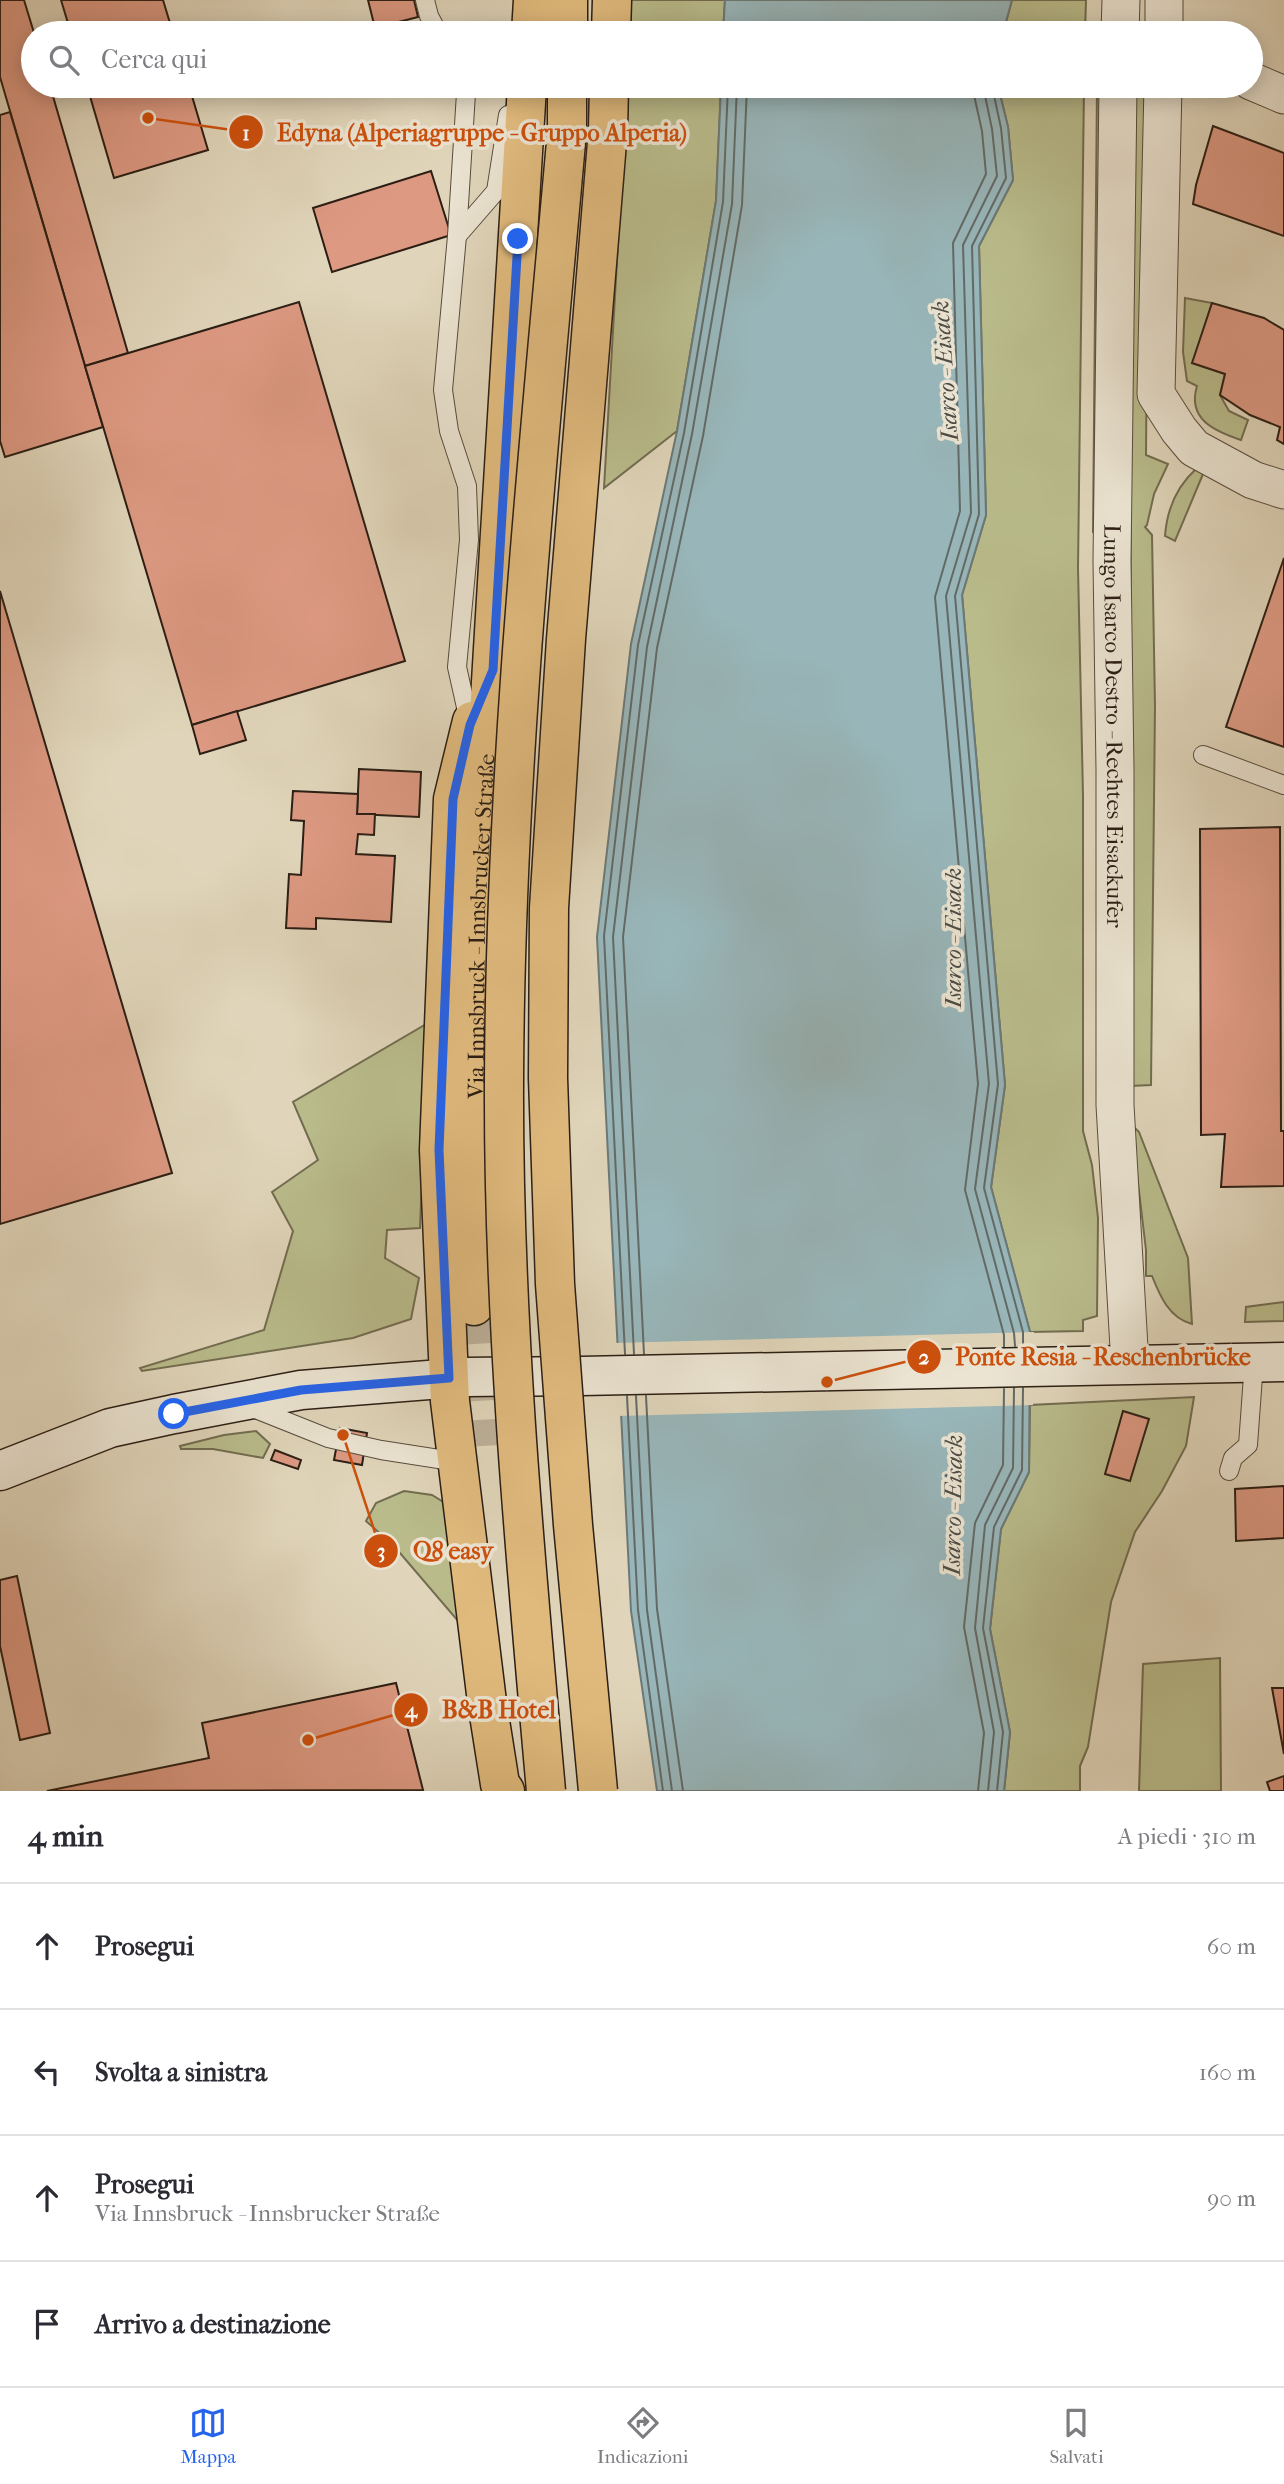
<!DOCTYPE html>
<html lang="it">
<head>
<meta charset="utf-8">
<style>
	body { margin:0; font-family:"IM FELL French Canon",serif; background:#f7f7f7; color:#2b2b33 }
	.stop { position:absolute; width:21px; height:21px; margin:-16px; border:5px solid #2563eb; border-radius:50%; background:#fff }
	.stop.end { background:#2563eb; border-color:#fff; box-shadow:0 2px 7px #0008 }
	.list { margin:0; padding:0; list-style:none }
	h2 { display:flex; justify-content:space-between; align-items:center; height:91px; margin:0; padding:0 28px; font-size:30px }
	h2 small { font-size:23px; font-weight:400; color:#7c7c81 }
	.list li { display:grid; grid-template-columns:46px 1fr auto; gap:21px; align-items:center; box-sizing:border-box; height:126px; padding:0 28px; border-top:2px solid #e1e1e2 }
	.list b { display:block; font-size:26px; white-space:nowrap }
	.list p { margin:0; font-size:23px; white-space:nowrap; color:#7c7c81 }
	.list em { font-size:23px; font-style:normal; color:#7c7c81 }
	.icon { flex:none; width:38px; height:38px; fill:none; stroke:currentColor; stroke-width:2; stroke-linecap:round; stroke-linejoin:round }
	.map { position:relative; flex:none; width:1284px; height:1791px; overflow:hidden }
	.search { position:absolute; background:#fff; box-shadow:0 4px 18px #0003; left:21px; right:21px; top:21px; height:77px; display:flex; align-items:center; gap:18px; box-sizing:border-box; padding:0 24px; border-radius:38px; color:#7c7c81; font-size:26px }
	.sheet { height:595px; background:#fff }
	nav { display:flex; justify-content:space-around; align-items:center; box-sizing:border-box; height:98px; border-top:2px solid #e1e1e2; background:#fff; font-size:19px; color:#7c7c81 }
	nav a { display:grid; justify-items:center; gap:4px }
	nav .on { color:#2563eb }
	.map>svg:first-child { display:block }
</style>
</head>
<body>
<div class="map">
<svg width="1284" height="1791" viewBox="0 0 1284 1791">
	<rect width="100%" height="100%" fill="#e0d5ba"/>
	<filter id="stains"><feTurbulence type="fractalNoise" baseFrequency=".00286" numOctaves="4"/><feColorMatrix values="0 0 0 0 .2 0 0 0 0 .09 0 0 0 0 .02 0 0 0 .5 -.17"/></filter>
	<radialGradient id="worn" r=".72"><stop offset=".6" stop-color="#630" stop-opacity="0"/><stop offset="1" stop-color="#630" stop-opacity=".3"/></radialGradient>
	<g fill="#b9bb8b" stroke="#726c50" stroke-width="2">
		<polygon points="629,0 725,0 723,33 629,33"/>
		<polygon points="1012,0 1086,0 1085,33 1003,33"/>
		<polygon points="627,86 721,86 716,201 677,431 604,488"/>
		<polygon points="998,86 1084,86 1078,568 1083,795 1083,1131 1092,1165 1098,1218 1097,1316 1083,1320 1083,1331 1030,1332 991,1187 1005,1085 962,595 986,515 979,246 1013,180 1008,127"/>
		<polygon points="1097,86 1106,86 1100,532 1093,532"/>
		<polygon points="1135,86 1149,86 1146,455 1168,464 1154,494 1147,525 1145,527 1152,535 1155,706 1151,1085 1130,1086 1131,310"/>
		<path d="M1185 298 1212 303 1193 363 1225 374 1220 395 1229 411 1248 420 1241 440C1214 431 1187 419 1197 386L1187 381 1183 352Z"/>
		<path d="M1196 469 1203 474 1175 541 1165 536C1167 509 1176 487 1196 469Z"/>
		<polygon points="428,1023 420,1228 387,1230 385,1258 419,1278 411,1319 353,1338 142,1371 140,1368 264,1330 293,1231 272,1192 318,1160 293,1102"/>
		<path d="M1131 1124 1139 1132 1188 1258 1192 1324C1169 1318 1160 1296 1152 1276H1146V1250Z"/>
		<polygon points="1284,1302 1284,1321 1245,1322 1246,1307"/>
		<polygon points="1194,1397 1186,1446 1162,1491 1135,1532 1111,1602 1088,1747 1080,1766 1080,1791 1004,1791 1010,1732 990,1629 1001,1529 1029,1472 1030,1405"/>
		<polygon points="256,1431 270,1444 263,1458 213,1449 181,1449 180,1446 224,1435"/>
		<polygon points="404,1491 432,1495 445,1503 458,1621 394,1546 366,1521 376,1503"/>
		<polygon points="1220,1658 1221,1791 1139,1791 1143,1664"/>
	</g>
	<g fill="#98b6ba" stroke="#6c7978" stroke-width="2">
		<polygon points="725,0 1012,0 1003,33 723,33"/>
		<polygon points="721,86 998,86 1008,127 1013,180 979,246 986,515 962,595 1005,1085 991,1187 1030,1332 1029,1472 1001,1529 990,1629 1010,1732 1004,1791 657,1791 631,1611 597,937 631,644 677,431 716,201"/>
	</g>
	<polygon fill="#e0d5ba" points="1034,1332 1033,1405 618,1416 614,1343"/>
	<g fill="none" stroke-linecap="round" stroke-linejoin="round">
		<g stroke="#626a67" stroke-width="2">
			<polyline points="972,86 982,131 986,174 953,243 960,511 935,597 978,1084 965,1190 1004,1335 1004,1347"/>
			<polyline points="983,86 992,129 997,176 963,245 971,513 946,596 989,1084 975,1189 1014,1333 1015,1346"/>
			<polyline points="992,86 1001,128 1006,178 972,246 979,514 955,596 998,1084 984,1188 1023,1332 1023,1346"/>
			<polyline points="625,1354 604,936 638,645 684,433 723,202 728,86"/>
			<polyline points="634,1354 613,937 647,647 692,434 732,204 737,86"/>
			<polyline points="644,1354 623,937 657,648 703,436 742,205 747,86"/>
			<polyline points="627,1396 638,1610 663,1791"/>
			<polyline points="636,1396 647,1610 672,1791"/>
			<polyline points="646,1396 657,1609 683,1791"/>
			<polyline points="978,1791 984,1733 964,1627 975,1523 1003,1465 1004,1389"/>
			<polyline points="988,1791 994,1732 975,1628 985,1525 1013,1468 1014,1388"/>
			<polyline points="997,1791 1003,1732 983,1628 994,1527 1022,1470 1023,1388"/>
		</g>
	</g>
	<g fill="#dd9982" stroke="#2b1e14" stroke-width="2">
		<polygon points="0,0 24,0 34,33 33,86 50,86 128,353 85,366 0,77"/>
		<polygon points="61,0 163,0 173,33 71,33"/>
		<polygon points="368,0 414,0 418,17 375,28"/>
		<polygon points="87,86 189,86 208,150 114,178"/>
		<polygon points="10,112 103,427 5,457 0,441 0,115"/>
		<polygon points="1213,126 1284,153 1284,236 1193,204 1196,185"/>
		<polygon points="431,171 451,235 332,272 313,208"/>
		<polygon points="299,302 405,661 192,725 85,366"/>
		<polygon points="1212,303 1264,318 1284,330 1284,444 1277,440 1280,427 1250,415 1220,395 1225,374 1192,363"/>
		<polygon points="1284,558 1284,747 1226,727"/>
		<polygon points="0,591 172,1173 0,1224"/>
		<polygon points="237,711 246,740 200,754 192,725"/>
		<polygon points="359,769 421,772 419,817 357,814"/>
		<polygon points="293,791 358,794 357,814 375,814 374,835 358,834 356,854 395,856 391,922 316,918 316,929 286,928 289,874 301,875 304,821 291,820"/>
		<polygon points="1280,827 1281,1131 1284,1131 1284,1186 1221,1187 1225,1134 1201,1135 1200,829"/>
		<polygon points="1123,1411 1149,1419 1130,1481 1105,1474"/>
		<polygon points="340,1428 367,1433 362,1465 334,1460"/>
		<polygon points="275,1450 301,1460 298,1469 271,1460"/>
		<polygon points="1284,1486 1284,1538 1236,1541 1235,1489"/>
		<polygon points="17,1576 50,1733 20,1740 0,1646 0,1580"/>
		<polygon points="396,1683 423,1790 47,1791 209,1758 202,1723"/>
		<polygon points="1272,1688 1284,1688 1284,1754"/>
		<polygon points="1284,1776 1284,1791 1270,1791 1267,1782"/>
	</g>
	<g fill="none" stroke-linecap="round" stroke-linejoin="round">
		<polyline stroke="#bcb099" stroke-width="38" stroke-dasharray="38 19" stroke-linecap="butt" points="474,1306 482,1446"/>
		<defs>
			<g id="service">
				<polyline points="425,0 429,16 438,33"/>
				<polyline points="462,86 466,93 457,236 443,390 449,431 467,486 469,540 457,667 470,725"/>
				<polyline points="457,236 496,191 508,115"/>
				<polyline points="1203,755 1284,785"/>
				<polyline points="253,1408 328,1438 381,1450 458,1462"/>
				<polyline points="1229,1471 1233,1458 1248,1445 1254,1362"/>
			</g>
			<g id="minor">
				<polyline points="1120,33 1121,0"/>
				<polyline points="1164,33 1164,0"/>
				<polyline points="1251,81 1284,95"/>
				<path id="s1" d="M1118 86 1112 561 1115 770V1105L1130 1365"/>
				<polyline points="1163,86 1156,394 1179,430 1194,448 1253,480 1284,490"/>
			</g>
			<polyline id="secondary" points="0,1471 110,1428 174,1414 301,1390 467,1377 581,1376 1284,1362"/>
			<g id="primary">
				<polyline points="531,33 533,0"/>
				<polyline points="472,721 453,799 439,1150 450,1401 487,1702 500,1784 505,1791"/>
				<path id="s2" d="M474 1306 477 914 527 86"/>
			</g>
			<g id="motorway">
				<polyline points="568,33 568,0"/>
				<polyline points="611,33 612,0"/>
			</g>
		</defs>
		<use href="#service" stroke="#584c3e" stroke-width="20"/>
		<use href="#minor" stroke="#584c3e" stroke-width="39"/>
		<use href="#secondary" stroke="#2b1e14" stroke-width="41"/>
		<use href="#primary" stroke="#2b1e14" stroke-width="41"/>
		<use href="#motorway" stroke="#2b1e14" stroke-width="41"/>
		<use href="#service" stroke="#ebe4d2" stroke-width="18"/>
		<use href="#minor" stroke="#ebe4d2" stroke-width="37"/>
		<use href="#secondary" stroke="#ebe4d2" stroke-width="38"/>
		<use href="#primary" stroke="#e0ba7d" stroke-width="38"/>
		<use href="#motorway" stroke="#e0ba7d" stroke-width="38"/>
		<defs>
			<g id="motorway-bridge">
				<path d="M546 1791C525 1555 503 1319 504 1082 505 764 539 447 567 131V86"/>
				<polyline points="598,1791 573,1525 555,1284 548,1078 549,908 566,639 608,130 609,86"/>
			</g>
		</defs>
		<use href="#motorway-bridge" stroke="#2b1e14" stroke-width="41" stroke-linecap="butt"/>
		<use href="#motorway-bridge" stroke="#e0ba7d" stroke-width="38"/>
	</g>
	<g fill="none" stroke-linecap="round" stroke-linejoin="round">
		<polyline stroke="#2563eb" stroke-width="9" points="174,1414 301,1390 449,1378 439,1150 453,799 470,725 493,670 518,239"/>
	</g>
	<g text-anchor="middle" dominant-baseline="central" stroke-width="7" stroke-linejoin="round" paint-order="stroke">
		<g font-size="23" fill="#2b1e14" stroke="#ebe4d2">
			<text stroke="none"><textPath href="#s1" startOffset="640">Lungo Isarco Destro - Rechtes Eisackufer</textPath></text>
			<text stroke="none"><textPath href="#s2" startOffset="380">Via Innsbruck - Innsbrucker Straße</textPath></text>
		</g>
		<g font-size="24" font-style="italic" fill="#4c4c46" stroke="#ebe4d2">
			<text transform="translate(945 371) rotate(-94)">Isarco - Eisack</text>
			<text transform="translate(953 938) rotate(-90)">Isarco - Eisack</text>
			<text transform="translate(953 1505) rotate(-89)">Isarco - Eisack</text>
		</g>
	</g>
	<path fill="none" stroke="#cc500d" stroke-width="2.5" d="M148 118L246 132M827 1382L924 1357M343 1435L381 1551M308 1740L411 1710"/>
	<g fill="#cc500d" stroke="#ebe4d2" stroke-width="2.5">
		<circle cx="148" cy="118" r="7"/>
		<circle cx="827" cy="1382" r="7"/>
		<circle cx="343" cy="1435" r="7"/>
		<circle cx="308" cy="1740" r="7"/>
		<circle cx="246" cy="132" r="18"/>
		<circle cx="924" cy="1357" r="18"/>
		<circle cx="381" cy="1551" r="18"/>
		<circle cx="411" cy="1710" r="18"/>
	</g>
	<g font-size="21" text-anchor="middle" font-weight="bold" fill="#fff">
		<text x="246" y="140">1</text>
		<text x="924" y="1364">2</text>
		<text x="381" y="1558">3</text>
		<text x="411" y="1717">4</text>
	</g>
	<g font-size="24" text-anchor="middle" font-weight="bold" fill="#cc500d" stroke="#ebe4d2" stroke-width="7" stroke-linejoin="round" paint-order="stroke">
		<text x="482" y="141">Edyna (Alperiagruppe - Gruppo Alperia)</text>
		<text x="1103" y="1365">Ponte Resia - Reschenbrücke</text>
		<text x="453" y="1559">Q8 easy</text>
		<text x="499" y="1718">B&amp;B Hotel</text>
	</g>
	<rect width="100%" height="100%" filter="url(#stains)"/>
	<rect width="100%" height="100%" fill="url(#worn)"/>
</svg>
<div class="stop" style="left:174px;top:1414px"></div>
<div class="stop end" style="left:518px;top:239px"></div>
<div class="search"><svg class="icon" aria-label="search" viewBox="0 0 24 24"><circle cx="10" cy="10" r="6"/><path d="M15 15l6 6"/></svg>Cerca qui</div>
</div>
<section class="sheet">
<h2>4 min<small>A piedi · 310 m</small></h2>
<ul class="list">
<li><svg class="icon" aria-label="ahead" viewBox="0 0 24 24"><path d="M12 20V5M6 11l6-6 6 6"/></svg><div><b>Prosegui</b></div><em>60 m</em></li>
<li><svg class="icon" aria-label="left" viewBox="0 0 24 24"><path d="M17 20v-9H6M10 6l-5 5 5 5"/></svg><div><b>Svolta a sinistra</b></div><em>160 m</em></li>
<li><svg class="icon" aria-label="ahead" viewBox="0 0 24 24"><path d="M12 20V5M6 11l6-6 6 6"/></svg><div><b>Prosegui</b><p>Via Innsbruck - Innsbrucker Straße</p></div><em>90 m</em></li>
<li><svg class="icon" aria-label="arrive" viewBox="0 0 24 24"><path d="M6 21V4h12l-3 4 3 4H6"/></svg><div><b>Arrivo a destinazione</b></div></li>
</ul>
</section>
<nav>
<a class="on"><svg class="icon" aria-label="map" viewBox="0 0 24 24"><path d="M3 6l6-2 6 2 6-2v14l-6 2-6-2-6 2zM9 4v14M15 6v14"/></svg>Mappa</a>
<a><svg class="icon" aria-label="directions" viewBox="0 0 24 24"><path d="M12 3l9 9-9 9-9-9zM9 14v-3h6M13 9l2 2-2 2"/></svg>Indicazioni</a>
<a><svg class="icon" aria-label="saved" viewBox="0 0 24 24"><path d="M7 4h10v16l-5-4-5 4z"/></svg>Salvati</a>
</nav>
</body>
</html>
